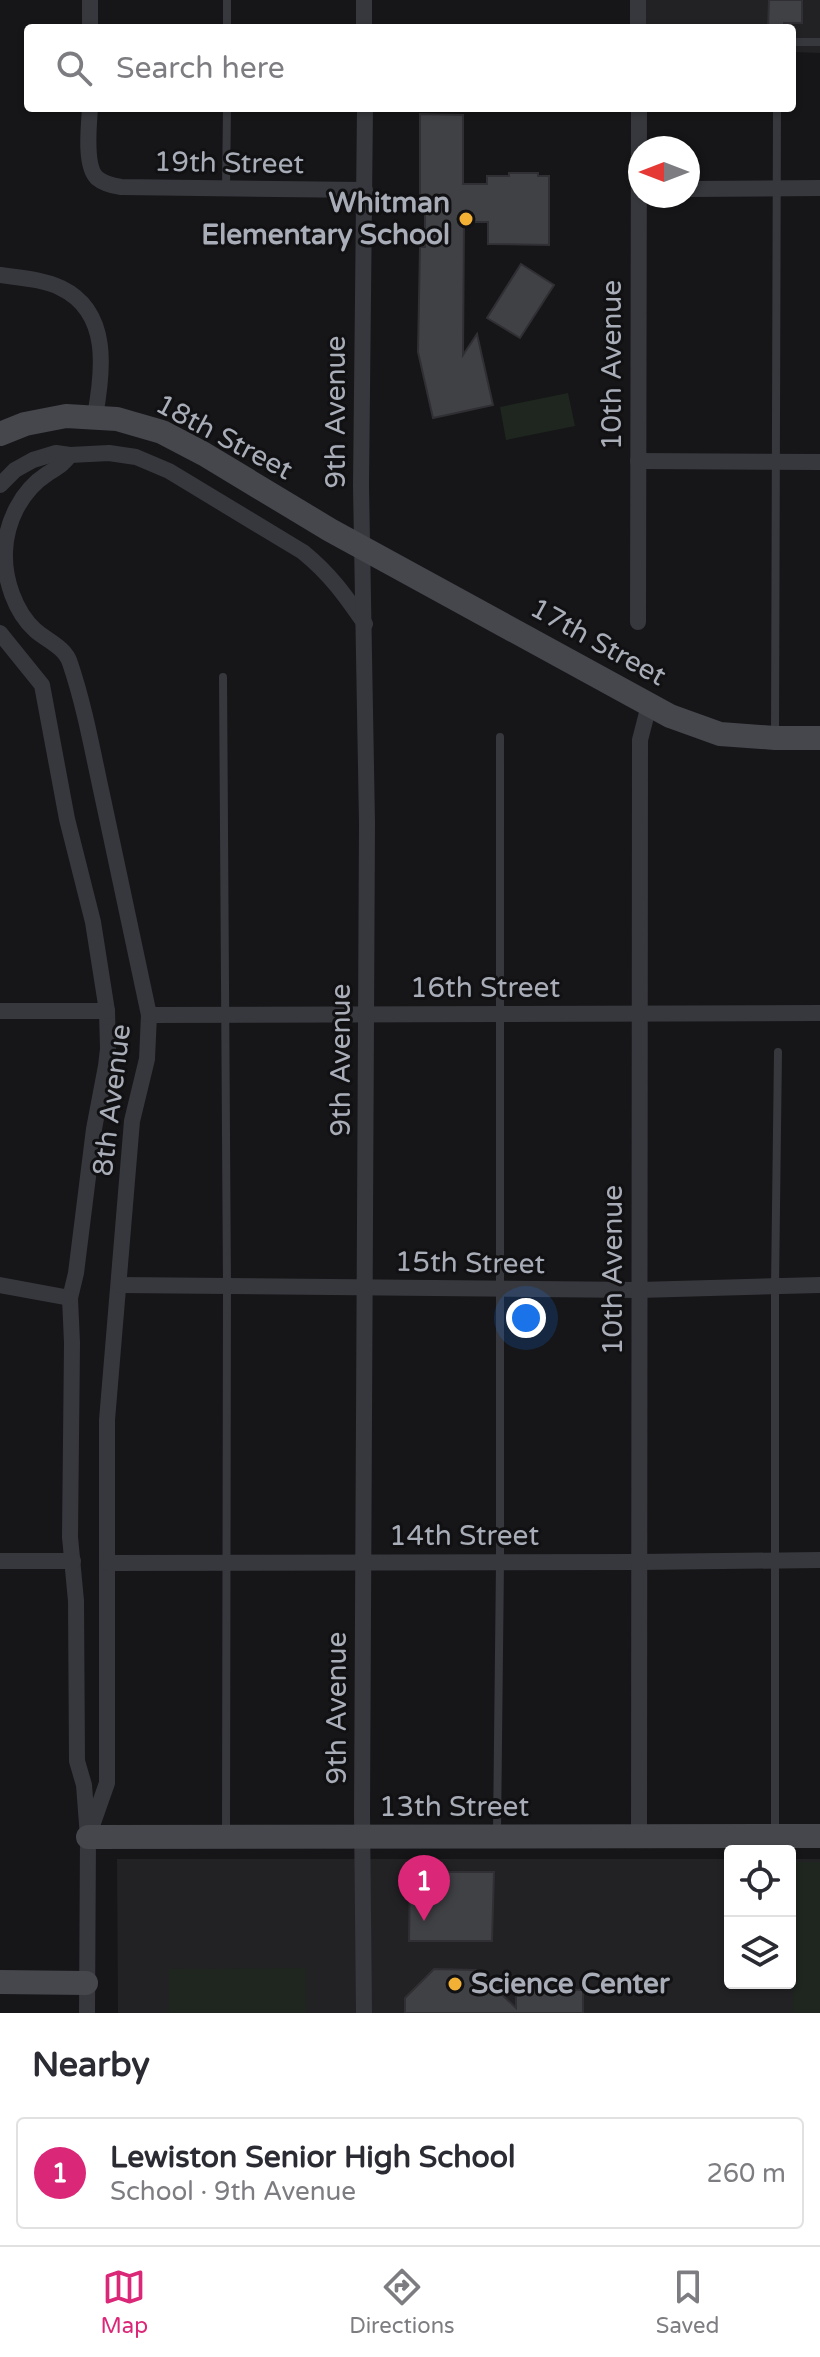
<!DOCTYPE html>
<html lang="en">
<head>
<meta charset="utf-8">
<style>
	body { margin:0; font-family:"Varela Round",sans-serif; background:#f7f7f7; color:#2b2b33 }
	.controls { position:absolute; right:24px; bottom:24px; display:grid; overflow:hidden; border-radius:8px; box-shadow:0 2px 6px #0004 }
	.controls button { width:72px; height:72px; display:grid; place-items:center; padding:0; border:0; border-bottom:2px solid #e1e1e2; background:#fff; color:#2b2b33; font:40px sans-serif }
	.compass { position:absolute; left:628px; top:136px; width:72px; height:72px; border-radius:50%; background:#fff; box-shadow:0 2px 6px #0004; rotate:270deg }
	.you { position:absolute; left:526px; top:1318px; width:28px; height:28px; margin:-20px; border:6px solid #fff; border-radius:50%; background:#1a73e8; box-shadow:0 0 0 12px #1a73e833 }
	.badge { display:grid; place-items:center; width:52px; height:52px; border-radius:50%; background:#db2777; color:#fff; font-size:26px; font-weight:700 }
	.pin { position:absolute; translate:-50% -66px; filter:drop-shadow(0 2px 4px #0008) }
	.pin::after { content:''; position:absolute; top:42px; width:28px; height:24px; background:inherit; clip-path:polygon(0 0,100% 0,50% 100%) }
	.list { margin:0; padding:0; list-style:none }
	h2 { display:flex; justify-content:space-between; align-items:center; height:104px; margin:0; padding:0 32px; font-size:34px }
	h2 small { font-size:26px; font-weight:400; color:#7c7c81 }
	.list li { display:grid; grid-template-columns:52px 1fr auto; gap:24px; align-items:center; box-sizing:border-box; height:112px; margin:0 16px 16px; padding:0 16px; border:2px solid #e1e1e2; border-radius:8px }
	.list b { display:block; font-size:30px; white-space:nowrap }
	.list p { margin:0; font-size:26px; white-space:nowrap; color:#7c7c81 }
	.list em { font-size:26px; font-style:normal; color:#7c7c81 }
	.icon { flex:none; width:44px; height:44px; fill:none; stroke:currentColor; stroke-width:2; stroke-linecap:round; stroke-linejoin:round }
	.map { position:relative; flex:none; width:820px; height:2013px; overflow:hidden }
	.search { position:absolute; background:#fff; box-shadow:0 2px 6px #0004; left:24px; right:24px; top:24px; height:88px; display:flex; align-items:center; gap:20px; box-sizing:border-box; padding:0 28px; border-radius:8px; color:#7c7c81; font-size:30px }
	.sheet { height:232px; background:#fff }
	nav { display:flex; justify-content:space-around; align-items:center; box-sizing:border-box; height:112px; border-top:2px solid #e1e1e2; background:#fff; font-size:22px; color:#7c7c81 }
	nav a { display:grid; justify-items:center; gap:4px }
	nav .on { color:#db2777 }
	.map>svg:first-child { display:block }
</style>
</head>
<body>
<div class="map">
<svg width="820" height="2013" viewBox="0 0 820 2013">
	<rect width="100%" height="100%" fill="#161618"/>
	<g fill="#222225">
		<polygon points="638,0 820,0 820,53 792,52 792,28 638,28"/>
		<polygon points="117,1859 730,1859 730,1983 790,1983 790,1859 820,1859 820,2013 118,2013"/>
	</g>
	<g fill="#1e261f">
		<polygon points="568,393 575,426 506,440 500,407"/>
		<polygon points="794,1862 820,1862 820,2013 793,2013"/>
		<polygon points="305,1968 305,2013 169,2013 169,1969"/>
	</g>
	<g fill="#404145" stroke="#303034" stroke-width="2">
		<polygon points="769,0 802,0 802,23 784,23 784,28 768,28"/>
		<polygon points="420,114 463,115 463,184 487,184 487,176 509,176 509,173 538,173 538,176 549,176 549,245 488,244 488,222 464,222 463,355 477,334 493,405 433,418 418,352 420,247 425,247 425,212 420,212"/>
		<polygon points="521,264 554,285 520,338 487,318"/>
		<polygon points="410,1872 494,1872 492,1941 409,1941"/>
		<polygon points="434,1969 476,1970 516,2008 516,1990 583,1990 583,2013 405,2013 405,1998"/>
	</g>
	<g fill="none" stroke-linecap="round" stroke-linejoin="round">
		<g stroke="#37383d" stroke-width="8">
			<polyline points="227,28 227,0"/>
			<polyline points="792,42 820,42"/>
			<polyline points="226,188 227,108"/>
			<polyline points="223,677 227,1287 226,1836"/>
			<polyline points="775,733 777,108"/>
			<polyline points="497,1832 500,1562 500,737"/>
			<polyline points="775,1832 775,1286 778,1052"/>
		</g>
		<g stroke="#37383d" stroke-width="16">
			<polyline points="364,0 364,28"/>
			<polyline points="638,0 638,28"/>
			<polyline points="90,28 90,0"/>
			<path d="M90 108C89 125 84 166 97 178 103 183 114 186 121 187L365 190"/>
			<polyline points="688,189 820,188"/>
			<path d="M0 275C20 278 43 279 61 288 111 312 103 372 95 416"/>
			<path d="M70 455C63 465 56 468 47 474 21 491 6 522 5 552 4 579 15 612 35 630 46 640 65 647 70 663 85 707 93 754 103 799 118 871 134 943 149 1015L147 1059 132 1121 107 1420V1783L88 1837"/>
			<polyline points="638,461 820,462"/>
			<path d="M0 485 15 470 33 460 56 453 70 455 109 453 136 457 169 471 303 552C330 574 345 595 365 624"/>
			<polyline points="638,622 639,108"/>
			<polyline points="0,633 42,685 67,819 93,922 107,1011 108,1049 106,1066 94,1129 76,1273 70,1298 72,1343 70,1537 76,1601 77,1761 84,1785 88,1837 87,2013"/>
			<polyline points="0,1011 107,1011"/>
			<polyline points="149,1015 820,1013"/>
			<polyline points="0,1285 70,1298"/>
			<polyline points="119,1285 639,1290 820,1285"/>
			<polyline points="0,1561 73,1561"/>
			<polyline points="108,1563 638,1562 820,1560"/>
			<polyline points="639,1836 640,740 649,705"/>
			<polyline points="364,2013 362,1814 367,823 361,486 365,108"/>
		</g>
		<g stroke="#45474d" stroke-width="24">
			<polyline points="0,434 25,424 66,416 117,419 162,432 204,454 330,530 670,716 720,734 775,738 820,738"/>
			<polyline points="88,1837 820,1836"/>
			<polyline points="0,1982 86,1983"/>
		</g>
	</g>
	<g fill="#f2b134" stroke="#111113" stroke-width="3">
		<circle cx="466" cy="219" r="8"/>
		<circle cx="455" cy="1984" r="8"/>
	</g>
	<g text-anchor="middle" dominant-baseline="central" stroke-width="6" stroke-linejoin="round" paint-order="stroke">
		<g font-size="28" fill="#a8adb8" stroke="#111113">
			<text transform="translate(229 163) rotate(1)">19th Street</text>
			<text transform="translate(612 365) rotate(-90)">10th Avenue</text>
			<text transform="translate(336 412) rotate(-90)">9th Avenue</text>
			<text transform="translate(224 437) rotate(28)">18th Street</text>
			<text transform="translate(598 642) rotate(29)">17th Street</text>
			<text x="485" y="988">16th Street</text>
			<text transform="translate(341 1060) rotate(-90)">9th Avenue</text>
			<text transform="translate(112 1100) rotate(-83)">8th Avenue</text>
			<text transform="translate(470 1263) rotate(1)">15th Street</text>
			<text transform="translate(613 1270) rotate(-90)">10th Avenue</text>
			<text x="464" y="1536">14th Street</text>
			<text transform="translate(337 1708) rotate(-90)">9th Avenue</text>
			<text x="454" y="1807">13th Street</text>
		</g>
		<g font-size="28" font-weight="bold" fill="#a8adb8" stroke="#111113" text-anchor="end">
			<text x="450" y="203">Whitman<tspan x="450" dy="32">Elementary School</tspan></text>
			<text x="471" y="1984" text-anchor="start">Science Center</text>
		</g>
	</g>
</svg>
<div class="controls">
<button><svg class="icon" aria-label="locate" viewBox="0 0 24 24"><circle cx="12" cy="12" r="6"/><path d="M12 2v4M12 18v4M2 12h4M18 12h4"/></svg></button>
<button><svg class="icon" aria-label="layers" viewBox="0 0 24 24"><path d="M12 4l9 5-9 5-9-5zM3 14l9 5 9-5"/></svg></button>
</div>
<svg class="compass" viewBox="-18 -18 36 36"><path d="M0-13l5 13h-10z" fill="#e53935"/><path d="M0 13l5-13h-10z" fill="#7c7c81"/></svg>
<div class="you"></div>
<div class="pin badge" style="left:424px;top:1921px">1</div>
<div class="search"><svg class="icon" aria-label="search" viewBox="0 0 24 24"><circle cx="10" cy="10" r="6"/><path d="M15 15l6 6"/></svg>Search here</div>
</div>
<section class="sheet">
<h2>Nearby<small></small></h2>
<ul class="list">
<li><span class="badge">1</span><div><b>Lewiston Senior High School</b><p>School · 9th Avenue</p></div><em>260 m</em></li>
</ul>
</section>
<nav>
<a class="on"><svg class="icon" aria-label="map" viewBox="0 0 24 24"><path d="M3 6l6-2 6 2 6-2v14l-6 2-6-2-6 2zM9 4v14M15 6v14"/></svg>Map</a>
<a><svg class="icon" aria-label="directions" viewBox="0 0 24 24"><path d="M12 3l9 9-9 9-9-9zM9 14v-3h6M13 9l2 2-2 2"/></svg>Directions</a>
<a><svg class="icon" aria-label="saved" viewBox="0 0 24 24"><path d="M7 4h10v16l-5-4-5 4z"/></svg>Saved</a>
</nav>
</body>
</html>
